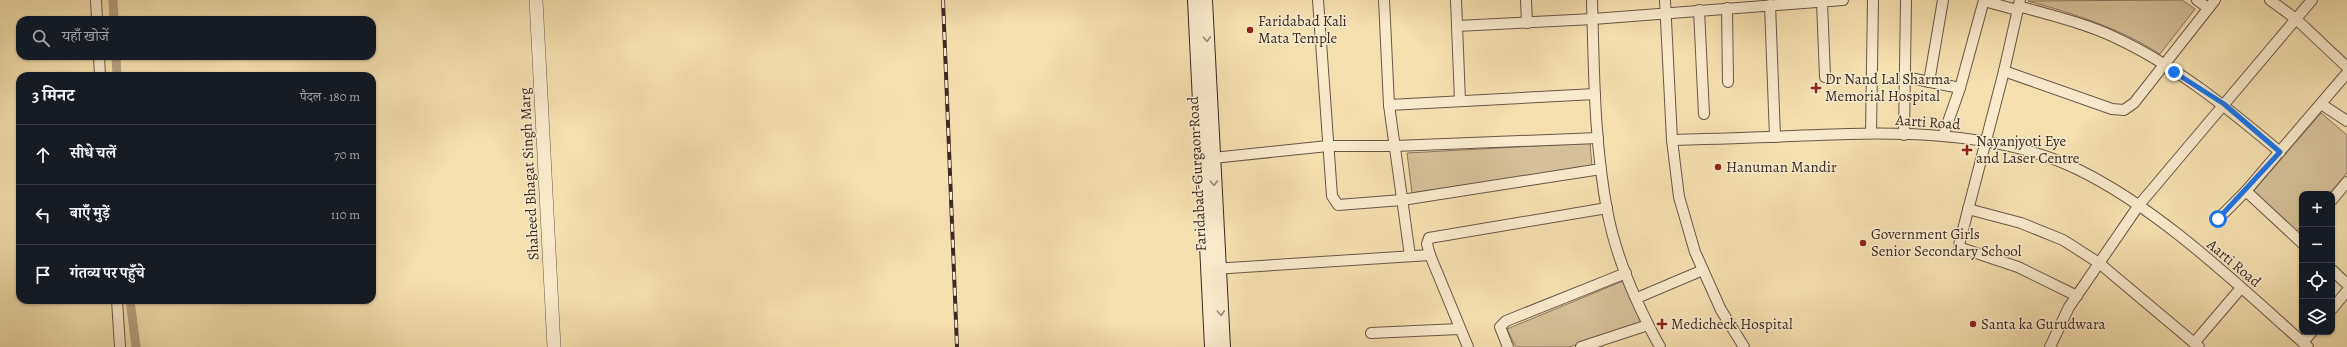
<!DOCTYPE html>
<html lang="hi">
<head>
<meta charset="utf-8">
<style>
	body { margin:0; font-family:Alegreya,"Noto Serif Devanagari",serif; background:#20242c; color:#f1f3f6 }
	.controls { position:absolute; right:12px; bottom:12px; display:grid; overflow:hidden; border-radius:8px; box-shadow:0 1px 3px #0004 }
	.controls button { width:36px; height:36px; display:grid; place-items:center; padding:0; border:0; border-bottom:1px solid #363941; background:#171b24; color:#f1f3f6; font:20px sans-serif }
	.stop { position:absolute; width:12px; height:12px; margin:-9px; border:3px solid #1a73e8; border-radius:50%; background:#fff }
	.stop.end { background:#1a73e8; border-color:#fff; box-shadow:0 1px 4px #0008 }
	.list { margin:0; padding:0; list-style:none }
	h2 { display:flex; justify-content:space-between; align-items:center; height:52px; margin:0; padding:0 16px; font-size:17px }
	h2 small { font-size:13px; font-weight:400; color:#9ea1a6 }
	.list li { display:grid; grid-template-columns:26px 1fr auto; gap:12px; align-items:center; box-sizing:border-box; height:60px; padding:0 16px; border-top:1px solid #363941 }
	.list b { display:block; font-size:15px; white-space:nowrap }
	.list em { font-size:13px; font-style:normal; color:#9ea1a6 }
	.icon { flex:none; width:22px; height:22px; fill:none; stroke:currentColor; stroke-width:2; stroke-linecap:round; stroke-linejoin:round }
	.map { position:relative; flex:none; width:2347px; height:347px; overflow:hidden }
	.search { position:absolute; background:#171b24; box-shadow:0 1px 3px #0004; left:16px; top:16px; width:360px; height:44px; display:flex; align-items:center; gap:10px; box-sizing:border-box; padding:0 14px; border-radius:12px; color:#9ea1a6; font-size:15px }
	.panel { position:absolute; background:#171b24; box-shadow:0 1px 3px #0004; left:16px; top:72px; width:360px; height:232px; border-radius:12px }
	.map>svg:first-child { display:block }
</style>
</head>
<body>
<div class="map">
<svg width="2347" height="347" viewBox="0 0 2347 347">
	<rect width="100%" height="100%" fill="#f5e0af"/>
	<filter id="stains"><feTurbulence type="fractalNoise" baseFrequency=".005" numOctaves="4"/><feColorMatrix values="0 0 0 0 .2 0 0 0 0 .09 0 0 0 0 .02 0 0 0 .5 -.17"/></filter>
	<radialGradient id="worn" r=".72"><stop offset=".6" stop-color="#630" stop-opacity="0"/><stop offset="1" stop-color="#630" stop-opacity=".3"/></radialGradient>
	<g fill="#d5c197" stroke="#88765d">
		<path d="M2182 0 2195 9 2160 54C2119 28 2075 14 2028 1Z"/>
		<polygon points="2321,113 2347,135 2347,173 2329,194 2302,194 2302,225 2296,232 2251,194"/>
		<polygon points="1590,143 1592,166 1412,193 1407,153"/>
		<polygon points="1623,281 1641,323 1569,347 1516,347 1507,329"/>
	</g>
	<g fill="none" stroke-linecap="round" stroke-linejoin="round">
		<g stroke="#b5a27f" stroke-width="9">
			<polyline points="113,0 114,20"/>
			<polyline points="116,56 117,76"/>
			<polyline points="130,300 136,347"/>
		</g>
		<defs>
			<g id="minor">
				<polyline points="96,0 97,20"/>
				<polyline points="1318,0 1332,196 1338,205 1402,200 1601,169"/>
				<polyline points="1384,0 1389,105 1410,256"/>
				<polyline points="1456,0 1460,101"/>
				<polyline points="1526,0 1527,23"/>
				<path d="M1592 0C1594 71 1594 144 1608 215 1617 260 1638 307 1660 347"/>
				<polyline points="1665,0 1672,140 1679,197 1695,252 1721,310 1744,347"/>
				<polyline points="2020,0 2004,71 1959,245 1961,248 2018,267 2077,296"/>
				<polyline points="2197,0 2208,8"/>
				<polyline points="2270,0 2296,19 2347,67"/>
				<polyline points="1984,1 2017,10"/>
				<polyline points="1822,2 1825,77"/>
				<polyline points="1770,5 1775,137"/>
				<path d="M2018 6C2050 15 2084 23 2114 37 2175 65 2229 109 2280 152"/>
				<polyline points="1727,8 1728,82"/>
				<polyline points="1699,10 1704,114"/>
				<polyline points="1457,26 1593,19 1843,0"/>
				<polyline points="99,56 100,76"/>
				<polyline points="2004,71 2112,109 2124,110 2134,103 2215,0"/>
				<polyline points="1905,77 1960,88"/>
				<polyline points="1929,82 1943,0"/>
				<polyline points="2321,104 2347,121"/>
				<polyline points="1389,105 1595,94"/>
				<polyline points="1871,133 1873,0"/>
				<polyline points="1904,135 1906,0"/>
				<polyline points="1943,136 1960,88 1984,0"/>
				<path d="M1672 140C1712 139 1752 138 1792 136 1884 132 1991 128 2077 169 2160 209 2239 286 2308 347"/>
				<polyline points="1213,158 1328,146 1395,146 1598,138"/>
				<polyline points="2246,191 2302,243"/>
				<polyline points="2332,200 2347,182"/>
				<polyline points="1968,209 2021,223 2063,240 2099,263 2199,347"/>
				<polyline points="2218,219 2246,191 2347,73"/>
				<polyline points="1213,269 1430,255"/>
				<polyline points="2332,270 2347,284"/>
				<polyline points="1637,298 1703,270"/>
				<polyline points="117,300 120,347"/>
				<polyline points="2332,309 2347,291"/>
				<polyline points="1371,333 1459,329"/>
				<polyline points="2303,342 2312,332"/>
				<polyline points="2194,343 2241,288"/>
				<polyline points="1468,347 1430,255 1427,244 1429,238 1607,208"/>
				<polyline points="1508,347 1500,327 1506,321 1626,273"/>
				<polyline points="1581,347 1648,325"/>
				<polyline points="2050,347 2069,307 2139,205 2312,0"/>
			</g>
			<polyline id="tertiary" points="536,0 554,347"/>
			<g id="secondary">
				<polyline points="1195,0 1212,347"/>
				<polyline points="1205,0 1223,347"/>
			</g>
		</defs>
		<use href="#minor" stroke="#695846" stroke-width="12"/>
		<use href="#tertiary" stroke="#695846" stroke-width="14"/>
		<use href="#secondary" stroke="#3a2a23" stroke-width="16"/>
		<use href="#minor" stroke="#f8ebcb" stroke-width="10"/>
		<use href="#tertiary" stroke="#f8ebcb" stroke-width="13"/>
		<use href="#secondary" stroke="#f8ebcb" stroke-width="14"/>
		<defs>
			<polyline id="rail" points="943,0 957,347"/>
		</defs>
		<use href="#rail" stroke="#3a2a23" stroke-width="4"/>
		<use href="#rail" stroke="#f8ebcb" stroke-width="2.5" stroke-dasharray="8" stroke-linecap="butt"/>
	</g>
	<defs><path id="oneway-chevron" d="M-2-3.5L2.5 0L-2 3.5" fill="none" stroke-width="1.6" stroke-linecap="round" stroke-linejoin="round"/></defs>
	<g stroke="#998a77">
		<use href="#oneway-chevron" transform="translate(1207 39) rotate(87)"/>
		<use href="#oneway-chevron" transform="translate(1214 183) rotate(87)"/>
		<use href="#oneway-chevron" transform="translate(1221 313) rotate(87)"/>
	</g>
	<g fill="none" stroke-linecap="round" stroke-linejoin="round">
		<polyline stroke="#1a73e8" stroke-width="5" points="2174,72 2224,104 2280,152 2218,219"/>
	</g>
	<g fill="#8f2418" stroke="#f8ebcb" stroke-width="1.5">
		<circle cx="1250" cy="30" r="4"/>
		<path d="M1814 82h4v4h4v4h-4v4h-4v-4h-4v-4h4z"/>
		<path d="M1965 144h4v4h4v4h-4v4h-4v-4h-4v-4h4z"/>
		<circle cx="1718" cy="167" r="4"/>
		<circle cx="1863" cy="243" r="4"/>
		<path d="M1660 318h4v4h4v4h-4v4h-4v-4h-4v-4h4z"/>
		<circle cx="1973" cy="324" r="4"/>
	</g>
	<g text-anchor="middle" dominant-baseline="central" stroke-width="3" stroke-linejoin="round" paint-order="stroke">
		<g font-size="15" fill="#3a2a23" stroke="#f8ebcb" text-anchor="start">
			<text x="1258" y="21">Faridabad Kali<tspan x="1258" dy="17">Mata Temple</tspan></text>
			<text x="1825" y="79">Dr Nand Lal Sharma<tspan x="1825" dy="17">Memorial Hospital</tspan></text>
			<text x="1976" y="141">Nayanjyoti Eye<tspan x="1976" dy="17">and Laser Centre</tspan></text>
			<text x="1726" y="167">Hanuman Mandir</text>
			<text x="1871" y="234">Government Girls<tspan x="1871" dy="17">Senior Secondary School</tspan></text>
			<text x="1671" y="324">Medicheck Hospital</text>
			<text x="1981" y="324">Santa ka Gurudwara</text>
		</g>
		<g font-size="15" fill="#3a2a23" stroke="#f8ebcb">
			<text transform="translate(1928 122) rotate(4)">Aarti Road</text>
			<text transform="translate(529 174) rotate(-93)">Shaheed Bhagat Singh Marg</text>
			<text transform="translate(1197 174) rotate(-93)">Faridabad-Gurgaon Road</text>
			<text transform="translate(2234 263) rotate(40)">Aarti Road</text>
		</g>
	</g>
	<rect width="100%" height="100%" filter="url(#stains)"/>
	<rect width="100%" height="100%" fill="url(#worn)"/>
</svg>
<div class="controls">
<button>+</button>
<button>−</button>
<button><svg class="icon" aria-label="locate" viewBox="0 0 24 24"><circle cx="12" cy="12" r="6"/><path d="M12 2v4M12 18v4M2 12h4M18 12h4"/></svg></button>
<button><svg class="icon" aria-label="layers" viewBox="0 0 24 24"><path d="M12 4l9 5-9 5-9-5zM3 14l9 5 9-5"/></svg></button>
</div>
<div class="stop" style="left:2218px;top:219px"></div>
<div class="stop end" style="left:2174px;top:72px"></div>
<div class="search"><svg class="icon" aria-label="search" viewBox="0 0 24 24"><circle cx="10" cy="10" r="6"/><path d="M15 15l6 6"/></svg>यहाँ खोजें</div>
<section class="panel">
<h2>3 मिनट<small>पैदल · 180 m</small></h2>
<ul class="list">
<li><svg class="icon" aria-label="ahead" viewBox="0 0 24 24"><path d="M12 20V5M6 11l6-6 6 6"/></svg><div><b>सीधे चलें</b></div><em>70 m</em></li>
<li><svg class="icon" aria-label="left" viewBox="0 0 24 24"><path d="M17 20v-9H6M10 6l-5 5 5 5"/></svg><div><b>बाएँ मुड़ें</b></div><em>110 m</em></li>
<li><svg class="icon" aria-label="arrive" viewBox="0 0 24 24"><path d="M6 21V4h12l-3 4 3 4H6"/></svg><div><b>गंतव्य पर पहुँचे</b></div></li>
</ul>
</section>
</div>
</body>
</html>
